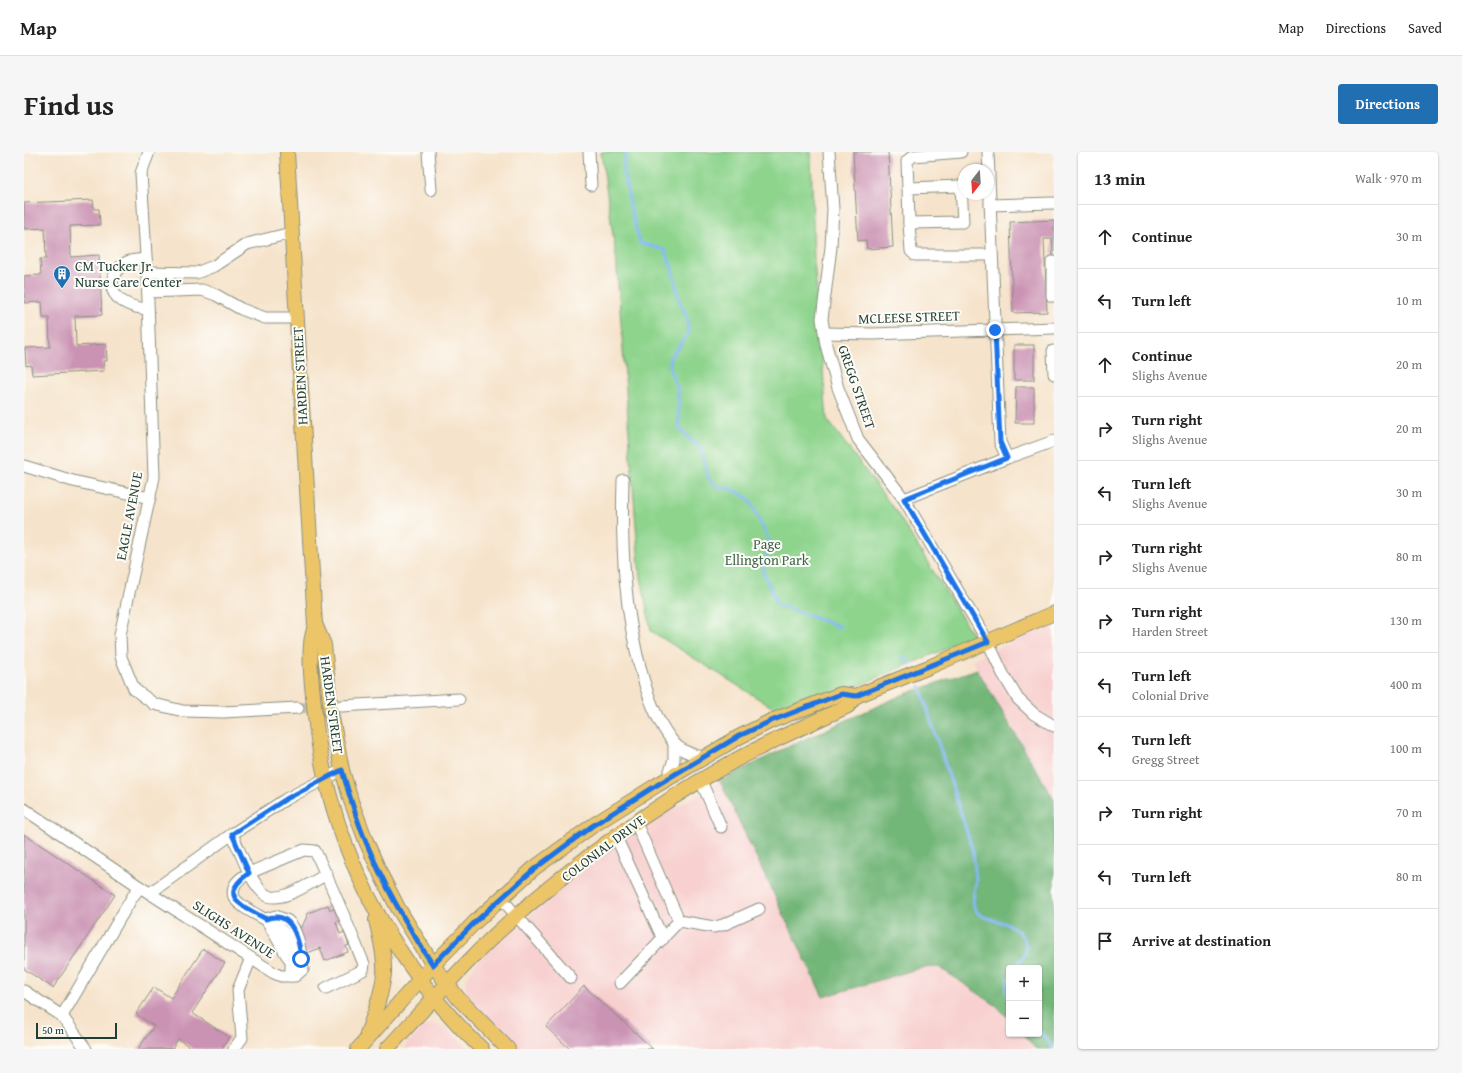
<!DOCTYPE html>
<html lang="en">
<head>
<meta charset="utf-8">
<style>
	body { margin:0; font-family:"Gentium Book Plus",serif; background:#f6f6f6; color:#222 }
	.controls { position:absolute; right:12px; bottom:12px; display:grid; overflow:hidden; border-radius:4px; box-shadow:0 1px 3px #0004 }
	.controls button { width:36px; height:36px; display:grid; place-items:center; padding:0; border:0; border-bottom:1px solid #e0e0e0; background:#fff; color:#222; font:20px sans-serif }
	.compass { position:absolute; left:934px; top:12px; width:36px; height:36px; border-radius:50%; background:#fff; box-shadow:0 1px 3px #0004; rotate:197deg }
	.scale { position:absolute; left:12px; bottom:10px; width:81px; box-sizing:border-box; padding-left:4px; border:2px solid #1f3d34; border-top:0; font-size:11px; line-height:14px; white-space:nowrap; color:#1f3d34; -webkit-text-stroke:3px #fdfcf7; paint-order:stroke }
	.stop { position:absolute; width:12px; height:12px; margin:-9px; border:3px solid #1a73e8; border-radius:50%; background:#fff }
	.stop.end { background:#1a73e8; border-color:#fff; box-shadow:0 1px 4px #0008 }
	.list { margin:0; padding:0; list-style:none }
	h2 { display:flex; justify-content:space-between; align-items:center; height:52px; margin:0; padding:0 16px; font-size:17px }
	h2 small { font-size:13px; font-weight:400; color:#767676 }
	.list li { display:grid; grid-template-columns:26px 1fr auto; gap:12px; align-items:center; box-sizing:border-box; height:64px; padding:0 16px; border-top:1px solid #e0e0e0 }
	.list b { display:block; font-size:15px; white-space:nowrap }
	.list p { margin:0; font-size:13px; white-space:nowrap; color:#767676 }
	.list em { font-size:13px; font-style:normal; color:#767676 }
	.icon { flex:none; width:22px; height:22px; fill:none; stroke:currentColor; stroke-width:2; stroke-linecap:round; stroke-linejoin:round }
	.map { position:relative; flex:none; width:1030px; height:897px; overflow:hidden; border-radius:4px }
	header { display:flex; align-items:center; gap:24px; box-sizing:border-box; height:56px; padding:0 20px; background:#fff; border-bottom:1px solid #e0e0e0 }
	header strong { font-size:19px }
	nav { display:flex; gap:22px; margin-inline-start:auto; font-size:14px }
	.intro { display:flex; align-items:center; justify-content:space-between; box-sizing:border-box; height:96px; padding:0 24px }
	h1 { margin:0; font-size:28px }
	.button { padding:10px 18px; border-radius:4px; background:#1f6fb2; color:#fff; font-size:14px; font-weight:700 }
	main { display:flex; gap:24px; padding:0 24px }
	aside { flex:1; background:#fff; border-radius:4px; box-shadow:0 1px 3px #0004 }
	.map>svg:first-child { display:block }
</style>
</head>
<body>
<header>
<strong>Map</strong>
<nav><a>Map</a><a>Directions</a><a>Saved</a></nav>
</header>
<div class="intro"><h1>Find us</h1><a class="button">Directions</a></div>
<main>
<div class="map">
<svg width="1030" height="897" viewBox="0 0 1030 897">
	<rect width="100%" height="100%" fill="#fdfcf7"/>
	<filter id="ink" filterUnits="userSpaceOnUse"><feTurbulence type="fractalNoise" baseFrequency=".025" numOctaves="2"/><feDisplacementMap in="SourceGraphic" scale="8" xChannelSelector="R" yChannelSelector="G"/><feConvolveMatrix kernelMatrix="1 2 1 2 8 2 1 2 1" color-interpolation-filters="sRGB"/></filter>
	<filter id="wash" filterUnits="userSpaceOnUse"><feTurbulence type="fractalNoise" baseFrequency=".012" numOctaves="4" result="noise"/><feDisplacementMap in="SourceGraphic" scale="16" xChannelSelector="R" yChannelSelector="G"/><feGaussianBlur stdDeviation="0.9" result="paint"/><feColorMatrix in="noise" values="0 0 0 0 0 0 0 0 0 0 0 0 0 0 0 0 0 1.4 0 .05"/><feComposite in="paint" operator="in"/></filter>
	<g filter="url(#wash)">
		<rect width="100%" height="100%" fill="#f6e3cb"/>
		<g fill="#f7d0cf">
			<polygon points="1030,471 1030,648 948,508"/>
			<polygon points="696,629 799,845 896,816 916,815 973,854 985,867 985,882 999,882 1012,897 496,897 452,855 445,847 442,839 442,831 444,824 454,809 528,744 603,685"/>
			<polygon points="408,872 423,875 444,897 379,897 399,875"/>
		</g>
		<polygon fill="#8ed48d" stroke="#568860" points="577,0 787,0 790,108 803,267 873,361 950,485 762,564 627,479 615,414 592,104"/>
		<polygon fill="#72b678" stroke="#487a56" points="953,517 1030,648 1030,897 1012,897 999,882 1015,882 1015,816 985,816 985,867 973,854 915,815 896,816 799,845 696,629 757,598 878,543"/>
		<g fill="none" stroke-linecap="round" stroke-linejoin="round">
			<g stroke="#86baf4" stroke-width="3">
				<polyline points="602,0 599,18 609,66 616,91 641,98 648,116 655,148 663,165 664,182 653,197 646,205 646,218 654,238 655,275 662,284 675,294 685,327 691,334 709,337 726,348 746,391 739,419 753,452 816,475"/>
				<polyline points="878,504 887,512"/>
				<polyline points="896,534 949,699 952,728 949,748 950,755 953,760 960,765 984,772 993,778 1000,787 1002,793 1001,802 991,816"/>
				<polyline points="985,826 982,838 985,846"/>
				<polyline points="1015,878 1030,897"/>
			</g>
		</g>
		<g id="blocks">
			<g fill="#ca92b3">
				<polygon points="829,0 864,0 869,95 843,97 842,88 834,89"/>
				<polygon points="69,48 70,57 75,57 76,73 46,74 47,105 75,103 78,163 51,164 52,194 82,192 83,209 79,209 80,219 8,223 7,213 2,214 1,196 26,195 25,166 19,166 18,150 0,151 0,124 17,123 16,107 22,107 21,76 0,77 0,51"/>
				<polygon points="1030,68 1030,106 1029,106 1028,87 1020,87 1023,160 989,161 986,70"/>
				<rect x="990" y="193" width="20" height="35"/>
				<polygon points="992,235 1010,235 1010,271 991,271"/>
				<polygon points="0,682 91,743 29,836 0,817"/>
				<polygon points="304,753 306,758 310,757 315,768 312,770 316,782 320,780 325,793 322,794 324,800 301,809 296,796 281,802 272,777 278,775 283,764 282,762"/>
				<polygon points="179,797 201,811 168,861 205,885 197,897 169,897 154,887 148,897 114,897 130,874 112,862 130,835 147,846"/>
				<polygon points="560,834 629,897 546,897 522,875"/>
			</g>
		</g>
	</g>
	<g filter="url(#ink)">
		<use href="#blocks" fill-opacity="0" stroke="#8a9080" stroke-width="1"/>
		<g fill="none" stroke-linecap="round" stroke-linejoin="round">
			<polyline stroke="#cbc2ad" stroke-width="11" stroke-dasharray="11 5.5" stroke-linecap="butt" points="274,556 313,554"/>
			<defs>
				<g id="minor">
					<polyline points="125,0 117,21 123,120 130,325 96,483 97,505 110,537 130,552 159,559 199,560 274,556"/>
					<polyline points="404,0 407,38"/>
					<polyline points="565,0 567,33"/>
					<polyline points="805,0 809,57 807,95 798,167 802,193 814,236 834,287 880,347 964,490 979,522 994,547 1010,562 1030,574"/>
					<polyline points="964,0 976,290 983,306"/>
					<polygon points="937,34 939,70 885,71 884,36"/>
					<polyline points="884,36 883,9 889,4 937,0"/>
					<polyline points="966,53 1030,51"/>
					<polyline points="885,71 887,99 891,103 967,103"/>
					<path d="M122 107C116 108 109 108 103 110 96 114 91 119 89 126 83 148 109 156 124 157"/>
					<polyline points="1030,110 1028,110 1028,144 1030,144"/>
					<polyline points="123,120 172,121 190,114 223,92 267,81"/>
					<polyline points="124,140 178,138 192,143 217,157 241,166 272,166"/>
					<polyline points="801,181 848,182 1030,176"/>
					<polyline points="1029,199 1030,222"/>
					<polyline points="0,314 49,329 126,346"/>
					<path d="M599 328C597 394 600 461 619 526 625 547 635 573 650 591 657 599 669 603 679 605"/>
					<polyline points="880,347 983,306 1030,289"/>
					<polyline points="317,554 435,547"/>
					<polyline points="643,627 650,608 650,592"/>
					<polyline points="677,629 697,675"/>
					<path d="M0 657 116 735 250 821 257 824H267C275 815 272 812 269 801 267 794 264 785 258 779 248 768 215 757 210 745 209 742 209 737 211 733 213 728 220 724 225 721L208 682"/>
					<polyline points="612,671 655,769"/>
					<polyline points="592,685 639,787"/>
					<polyline points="126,741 208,682 262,647 318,618"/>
					<polyline points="477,746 547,826"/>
					<path d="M252 764C255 766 261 767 264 769 276 780 276 803 279 817L271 824H267V809L262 802 242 767Z"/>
					<polyline points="655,769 690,775 699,773 735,757"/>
					<polyline points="596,831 655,769"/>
					<path d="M302 836 339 818 340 812C324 774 309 736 291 699L280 698 225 721C230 729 234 738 242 743 257 752 288 730 303 722"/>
					<polyline points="0,839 38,864 109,744 116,735"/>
					<polyline points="38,864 62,897"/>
					<polyline points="210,897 218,886 214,838 227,806"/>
				</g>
				<g id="major">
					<path d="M263 0 291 472C290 479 287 486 287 493 285 512 288 534 290 553 301 685 363 806 458 897"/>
					<polyline points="291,472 300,493 307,561 318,618 327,649 342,689 358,725 374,756 409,813 434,846 484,897"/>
					<path d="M343 882C350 864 358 841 360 822 361 804 356 785 352 768"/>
					<polyline points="334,897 409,813 451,770 509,717 568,674 633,633 715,585 747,569 817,542 832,544"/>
					<path d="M363 897C399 858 435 817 473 781 544 716 626 656 710 609 747 589 786 572 824 554L832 544 905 515 1030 461"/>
				</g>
			</defs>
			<use href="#minor" stroke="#8a9080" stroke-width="13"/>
			<use href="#major" stroke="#8a9080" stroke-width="16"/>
			<use href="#minor" stroke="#fff" stroke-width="11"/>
			<use href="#major" stroke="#edc569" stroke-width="14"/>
		</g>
	</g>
	<g fill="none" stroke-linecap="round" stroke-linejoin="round" filter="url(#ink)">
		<path stroke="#1a73e8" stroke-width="5" d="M277 807C276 793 270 764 251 765 248 765 244 766 242 767 219 754 192 745 225 721L208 682 262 647 318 618C325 642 332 667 342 690 360 733 383 774 409 813L451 770 509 718 568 674 633 633 715 584 747 569 817 542 832 544 964 490 880 347 983 306 976 290 971 178"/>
	</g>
	<defs>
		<symbol id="building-pin" viewBox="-11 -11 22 30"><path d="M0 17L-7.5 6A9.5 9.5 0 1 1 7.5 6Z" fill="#1f6fb2" stroke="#fdfcf7"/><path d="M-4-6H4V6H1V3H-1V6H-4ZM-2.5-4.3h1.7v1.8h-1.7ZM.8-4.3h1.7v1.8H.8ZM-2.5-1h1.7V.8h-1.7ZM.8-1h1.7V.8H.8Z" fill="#fff"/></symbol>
	</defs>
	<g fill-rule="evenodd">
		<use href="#building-pin" x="28" y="112" width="20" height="27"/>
	</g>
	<g text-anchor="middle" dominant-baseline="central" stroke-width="4" stroke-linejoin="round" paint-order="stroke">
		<g font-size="14" fill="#1f3d34" stroke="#fdfcf7" text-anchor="start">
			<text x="51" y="114">CM Tucker Jr.<tspan x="51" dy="16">Nurse Care Center</tspan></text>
		</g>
		<g font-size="14" fill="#1f3d34" stroke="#fdfcf7">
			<text transform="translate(885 165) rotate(-2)">MCLEESE STREET</text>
			<text transform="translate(276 224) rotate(-93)">HARDEN STREET</text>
			<text transform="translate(833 235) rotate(71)">GREGG STREET</text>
			<text transform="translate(105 364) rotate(-79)">EAGLE AVENUE</text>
			<text transform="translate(308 553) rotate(82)">HARDEN STREET</text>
			<text transform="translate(579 696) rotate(-37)">COLONIAL DRIVE</text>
			<text transform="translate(210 777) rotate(33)">SLIGHS AVENUE</text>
		</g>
		<g font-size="14" fill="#3b634a" stroke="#fdfcf7">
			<text x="743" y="392">Page<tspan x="743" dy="16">Ellington Park</tspan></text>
		</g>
	</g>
</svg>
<div class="controls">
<button>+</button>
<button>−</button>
</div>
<svg class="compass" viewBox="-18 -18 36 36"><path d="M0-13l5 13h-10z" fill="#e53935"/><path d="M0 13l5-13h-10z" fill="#767676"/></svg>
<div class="scale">50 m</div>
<div class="stop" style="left:277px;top:807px"></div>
<div class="stop end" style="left:971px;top:178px"></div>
</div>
<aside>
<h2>13 min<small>Walk · 970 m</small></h2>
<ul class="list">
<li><svg class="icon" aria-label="ahead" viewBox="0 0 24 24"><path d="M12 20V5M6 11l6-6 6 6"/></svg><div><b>Continue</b></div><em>30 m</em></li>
<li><svg class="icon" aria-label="left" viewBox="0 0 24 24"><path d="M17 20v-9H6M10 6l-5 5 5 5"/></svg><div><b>Turn left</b></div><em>10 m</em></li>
<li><svg class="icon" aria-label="ahead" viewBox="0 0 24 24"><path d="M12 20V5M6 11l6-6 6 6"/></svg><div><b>Continue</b><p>Slighs Avenue</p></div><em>20 m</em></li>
<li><svg class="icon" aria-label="right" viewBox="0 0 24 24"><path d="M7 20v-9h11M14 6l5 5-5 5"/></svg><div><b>Turn right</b><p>Slighs Avenue</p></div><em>20 m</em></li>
<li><svg class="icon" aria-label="left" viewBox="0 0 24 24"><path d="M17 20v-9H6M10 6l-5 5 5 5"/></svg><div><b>Turn left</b><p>Slighs Avenue</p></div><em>30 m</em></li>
<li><svg class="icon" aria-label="right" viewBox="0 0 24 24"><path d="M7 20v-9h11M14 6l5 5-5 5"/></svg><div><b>Turn right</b><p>Slighs Avenue</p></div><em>80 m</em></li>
<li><svg class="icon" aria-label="right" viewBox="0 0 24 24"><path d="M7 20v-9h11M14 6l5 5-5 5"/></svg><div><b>Turn right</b><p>Harden Street</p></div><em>130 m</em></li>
<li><svg class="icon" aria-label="left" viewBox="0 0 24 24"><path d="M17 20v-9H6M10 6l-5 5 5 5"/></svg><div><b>Turn left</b><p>Colonial Drive</p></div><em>400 m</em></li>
<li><svg class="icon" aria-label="left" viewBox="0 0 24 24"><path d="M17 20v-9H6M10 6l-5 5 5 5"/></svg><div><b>Turn left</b><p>Gregg Street</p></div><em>100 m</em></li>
<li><svg class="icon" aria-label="right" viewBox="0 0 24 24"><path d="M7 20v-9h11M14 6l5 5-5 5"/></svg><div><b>Turn right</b></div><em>70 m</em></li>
<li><svg class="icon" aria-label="left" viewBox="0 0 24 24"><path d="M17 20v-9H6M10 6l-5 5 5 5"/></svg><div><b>Turn left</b></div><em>80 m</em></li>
<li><svg class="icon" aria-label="arrive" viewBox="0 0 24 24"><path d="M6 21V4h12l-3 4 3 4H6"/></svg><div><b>Arrive at destination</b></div></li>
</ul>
</aside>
</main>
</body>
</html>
